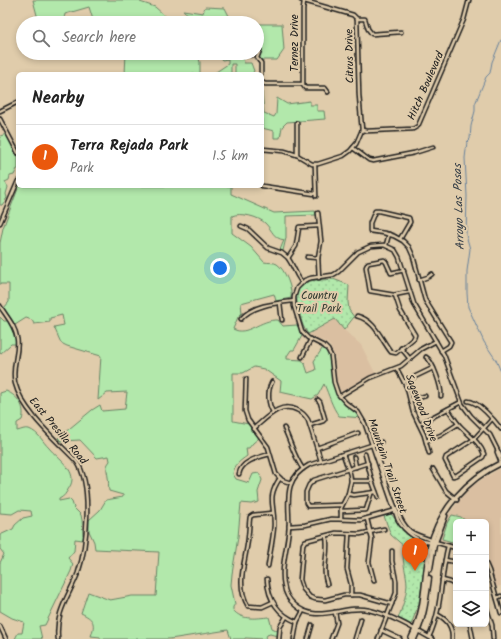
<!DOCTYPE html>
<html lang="en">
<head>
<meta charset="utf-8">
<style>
	body { margin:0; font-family:Kalam,sans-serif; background:#f6f6f6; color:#222 }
	.controls { position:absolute; right:12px; bottom:12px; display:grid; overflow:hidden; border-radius:6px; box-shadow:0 2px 6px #0003 }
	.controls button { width:36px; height:36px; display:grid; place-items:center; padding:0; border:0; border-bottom:1px solid #e0e0e0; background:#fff; color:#222; font:20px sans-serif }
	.you { position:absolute; left:220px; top:268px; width:14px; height:14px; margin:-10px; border:3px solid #fff; border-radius:50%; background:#1a73e8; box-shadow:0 0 0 6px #1a73e833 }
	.badge { display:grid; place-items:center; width:26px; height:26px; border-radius:50%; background:#ea580c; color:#fff; font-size:13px; font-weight:700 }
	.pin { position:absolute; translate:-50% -33px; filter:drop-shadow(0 1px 2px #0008) }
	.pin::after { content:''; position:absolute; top:21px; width:14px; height:12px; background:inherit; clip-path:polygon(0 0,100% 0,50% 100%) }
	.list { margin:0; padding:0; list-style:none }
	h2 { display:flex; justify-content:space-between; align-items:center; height:52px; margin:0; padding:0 16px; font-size:17px }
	h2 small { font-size:13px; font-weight:400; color:#767676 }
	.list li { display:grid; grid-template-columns:26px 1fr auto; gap:12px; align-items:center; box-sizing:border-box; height:64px; padding:0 16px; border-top:1px solid #e0e0e0 }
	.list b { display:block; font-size:15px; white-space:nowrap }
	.list p { margin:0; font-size:13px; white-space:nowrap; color:#767676 }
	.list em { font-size:13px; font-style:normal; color:#767676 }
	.icon { flex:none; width:22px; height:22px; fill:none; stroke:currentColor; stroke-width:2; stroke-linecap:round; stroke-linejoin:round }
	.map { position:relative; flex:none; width:501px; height:639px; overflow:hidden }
	.search { position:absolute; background:#fff; box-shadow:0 2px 6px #0003; left:16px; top:16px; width:248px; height:44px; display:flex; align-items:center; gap:10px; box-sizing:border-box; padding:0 14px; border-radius:22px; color:#767676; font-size:15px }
	.panel { position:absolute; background:#fff; box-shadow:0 2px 6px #0003; left:16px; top:72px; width:248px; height:116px; border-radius:6px }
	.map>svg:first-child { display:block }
</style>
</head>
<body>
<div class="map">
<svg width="501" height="639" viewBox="0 0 501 639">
	<defs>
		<pattern id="park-dots" width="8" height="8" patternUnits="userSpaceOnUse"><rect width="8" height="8" fill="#b2e8ab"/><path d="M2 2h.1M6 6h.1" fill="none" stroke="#98c693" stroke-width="1.8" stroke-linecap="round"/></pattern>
	</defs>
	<rect width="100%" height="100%" fill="#e0ccab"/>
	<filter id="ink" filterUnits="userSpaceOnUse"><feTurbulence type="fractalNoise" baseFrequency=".025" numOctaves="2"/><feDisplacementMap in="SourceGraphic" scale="8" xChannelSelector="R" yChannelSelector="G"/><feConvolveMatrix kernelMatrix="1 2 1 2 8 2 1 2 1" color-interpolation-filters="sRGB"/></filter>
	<g filter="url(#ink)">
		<g fill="#dabfa1">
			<polygon points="335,319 344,330 361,345 375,373 341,392 339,390 336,380 335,358 330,346 326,342 318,340 308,334"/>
			<polygon points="499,469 501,469 501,586 496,587 490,568 486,561 486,522 456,522 456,546 440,541 438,540 438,537 448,516 460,499 472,486"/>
		</g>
		<g fill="#b2e8ab" stroke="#678264">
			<polygon points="33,0 140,0 140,2 155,7 173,23 129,23 129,20 119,23 94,23 89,7 65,14 63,23 32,23 32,21 38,19"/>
			<path d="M205 7 225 8 230 18 237 20 238 23H205C200 16 189 17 183 10L203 13Z"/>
			<path d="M257 24H282L284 50 277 60H261L259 57C262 52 263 48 259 44L257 43Z"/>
			<polygon points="126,53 197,53 200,62 200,74 125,74"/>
			<polygon points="220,53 230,53 235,57 243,57 244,63 251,63 254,71 252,74 235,74 235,64 231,64 231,74 213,74 228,64 228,59 222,60 220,57"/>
			<polygon points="262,92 264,113 274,117 276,114 277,98 287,104 310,101 310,105 317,105 317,111 324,111 325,119 287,122 282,127 280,138 274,138 274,131 262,128"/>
			<polygon points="7,134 18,157 18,169 17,169 14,175 10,176 9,180 5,182 8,187 6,194 7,198 2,205 0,205 0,136"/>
			<path d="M19 186H231V194L274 213 315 211 316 215 286 216V238L283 251 280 250 284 240C273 238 273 231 265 223 259 217 240 212 232 216V233L251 247 264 262C268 263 274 262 277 264 285 269 293 290 291 298L276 301 274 294 241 303 242 313 238 317 233 329C247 337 260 319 278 320L283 326 297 325 303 334 294 350H291L287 356V359L302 360 305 364 308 373 316 370 314 361 324 346 330 353 336 389 343 400 356 410 362 418 339 416C332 407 329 395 324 384L318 395 312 399 280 392 281 381 264 369 254 367 243 373H233V421L249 424 259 438 253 443 249 448H246L247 456C240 461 234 465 233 474L236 479 249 483 253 474 259 473 262 480 258 492 259 502 251 504 241 503 238 537 232 574 231 585 235 604 233 607V610C242 621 257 618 269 617L272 628 278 631 277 636 270 634 267 635 265 639 245 638V639H231L228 630 170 639H101L100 637 91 636C96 622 93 619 81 613L88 592 110 600 132 596H156L159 552 95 549 94 542 89 531V520L100 510 106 500 123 497V495L109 491C108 486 109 481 108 477 107 469 105 467 110 461L109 456 97 458 80 440 61 441 58 438 92 410 100 405 102 411 125 409 127 392 107 393 98 400 101 356 67 346 61 343 54 327 64 325 62 315 50 318V322L34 324 32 320 26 318 15 325 4 308 9 302V284H0V243L3 228Z"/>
			<polygon points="0,317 4,321 9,321 15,334 17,344 11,344 0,354"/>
			<path d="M6 391C18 396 26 407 22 420L17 423V431C22 430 24 428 29 429 39 433 42 441 49 448 58 459 80 472 69 488 66 493 64 497 59 499V501L69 499 72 502 74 508 81 515 82 520 83 535H84L83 540 75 539 74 551 68 558 73 564 71 571 45 625 39 626 42 639H15L18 633H22L24 622 12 618 0 611V563L4 554 0 549V535L13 529 15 525 23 518 32 516 31 511 19 510 12 514 0 513V393Z"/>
			<polygon points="452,515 461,517 467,522 456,522 456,543 442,539 447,523"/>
		</g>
		<g fill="url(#park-dots)" stroke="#678264">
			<path d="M333 279 349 285 348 302 349 310 354 317 344 330 335 319 308 334C302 326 301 319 299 310 296 300 294 289 306 283 314 278 325 281 333 279Z"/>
			<path d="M391 514C397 520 400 528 407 534 412 537 426 543 428 546L419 603 411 625 398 619C402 608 406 597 407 585 407 572 400 559 405 547L391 535 384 516Z"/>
		</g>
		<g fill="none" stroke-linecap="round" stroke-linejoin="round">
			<polyline stroke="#66819c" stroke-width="1" points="501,40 492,62 490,73 486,77 475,104 475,111 471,126 470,139 467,142 465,158 467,196 466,235 470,249 467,271 467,293 468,307 484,342 496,360 501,372"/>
			<defs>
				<g id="minor">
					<polyline points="301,0 353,15 357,19 359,95 362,130"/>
					<polyline points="304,1 303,10 303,85 305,88 325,88 328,92"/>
					<polyline points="357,19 365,19 368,29 372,34 401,32"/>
					<polyline points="257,48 259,47 260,50 257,58 261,63 261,74"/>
					<polyline points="251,55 254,53"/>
					<polyline points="262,82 265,84 303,84"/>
					<polyline points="0,111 18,102"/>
					<polyline points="0,119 18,153"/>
					<polyline points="297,123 297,155"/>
					<polyline points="362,130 367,131 413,129 418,126 464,19 469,0"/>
					<polyline points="353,148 369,160 373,161 414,153 433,147"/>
					<polyline points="262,149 284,151 297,155 312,164 318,164 343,156 350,151 356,144 362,130"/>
					<polyline points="315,165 316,196"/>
					<polyline points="262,186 315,194"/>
					<polyline points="318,213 321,241 318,258 319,278"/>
					<polyline points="0,223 18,181"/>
					<polyline points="241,226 248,229 268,248 282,253 288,258 291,263 297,275 302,283"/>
					<polyline points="400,239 410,222 409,218 379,211 375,211 370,223 370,231 384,233 394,236 403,241 409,247 413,256 425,300 451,342 449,346 441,351"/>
					<polyline points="386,245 389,234"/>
					<polyline points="307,257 318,258"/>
					<polyline points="288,258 296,246 299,227 319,226"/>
					<polyline points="404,270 391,273 386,262 384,260 368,263 366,267 370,291 394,295 409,292"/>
					<polyline points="419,280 428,277 432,274"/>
					<polyline points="280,303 282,320"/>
					<path d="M0 306C6 316 15 325 17 338 20 353 11 365 15 383 22 411 57 441 77 462 93 485 87 547 78 573 69 596 55 612 58 639"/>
					<path d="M357 316C376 321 380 338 391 352L396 353 414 338 415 335 400 310 395 295"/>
					<path d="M241 319C252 305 277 303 294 301"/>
					<polyline points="401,348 410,359"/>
					<polyline points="302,357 311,339"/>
					<path d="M426 357C433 361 442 388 441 396"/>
					<polyline points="397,369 407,388 413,412 424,435 429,453"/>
					<polyline points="246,379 245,411 248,420 268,447 276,474 282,480 291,483"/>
					<path d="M272 382C267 391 268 404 273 412"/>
					<polyline points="404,382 433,368"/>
					<polyline points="340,396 370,378 401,366 421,349 436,341"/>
					<polyline points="410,400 425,396"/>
					<path d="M468 401C478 401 495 421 501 429"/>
					<path d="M448 409C452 415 456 422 461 427 470 436 480 443 484 454L483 457 457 475 453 476 445 460 446 457 474 439 492 419"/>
					<polyline points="419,424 461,402"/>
					<polyline points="310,425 323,421 325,419 320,402 318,400"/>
					<path d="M284 428C290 440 295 459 303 469"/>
					<path d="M253 429C266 419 279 401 297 410 302 412 305 415 308 420L321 461"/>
					<polyline points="426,441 441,435 458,424"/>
					<path d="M381 442 309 465C283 479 289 500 289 524 289 543 280 566 284 585 285 593 289 600 295 605 317 625 344 604 369 610 391 615 413 628 432 639"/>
					<polyline points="317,448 358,433"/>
					<path d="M376 451C383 470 395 519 410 531 417 536 425 537 433 541"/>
					<polyline points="497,452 501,462"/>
					<polyline points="365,454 372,481 378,497"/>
					<polyline points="354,457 356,467"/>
					<polyline points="433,469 446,491 457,500"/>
					<path d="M239 474C241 461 259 457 270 454"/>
					<polyline points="351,481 372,481"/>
					<polyline points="348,494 354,495 376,492"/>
					<polyline points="342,505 308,506 306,503 306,492 309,485 314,480 368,463"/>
					<polyline points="341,511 366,510 371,494"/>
					<path d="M272 513 253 515 250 517C249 524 249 532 248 539 246 560 235 585 248 606L262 607 273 602"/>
					<polyline points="341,519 341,508 348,494 351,481 350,474 343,454"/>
					<polyline points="367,519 372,539 369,562 374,581"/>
					<polyline points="289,526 305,525 331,519 361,520 393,511"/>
					<polyline points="384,529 360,534 336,533 305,541 303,544 300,580 303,589 310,597 315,599 325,600 344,595 360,595 392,604"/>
					<polyline points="349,534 347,569 351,584 351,595"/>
					<path d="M326 536C330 552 321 569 327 584"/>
					<path d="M456 548 435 542C421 545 404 531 398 520L365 424 358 412 346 403 338 394 334 382 331 356 328 350 324 346 308 338 302 332 294 306V297L297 288 305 280 311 278 333 275 338 272 358 252 371 246 384 245 395 250 399 257 414 304 444 355 462 404 471 416 490 435 501 457"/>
					<polyline points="445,560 456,562"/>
					<polyline points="486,564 489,571 501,613"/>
					<path d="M268 566C270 553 273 539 274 526 275 504 266 499 280 478"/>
					<path d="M267 579C268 600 279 615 297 622"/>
					<polyline points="442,580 450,582 456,586"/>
					<polyline points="497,598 501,596"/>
					<polyline points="486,606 492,625 493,639"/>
					<path d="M438 615C448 620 453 627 452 639"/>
					<polyline points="470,624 473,639"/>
					<polyline points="0,626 6,639"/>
					<polyline points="381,630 400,639"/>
					<path d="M429 637C443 607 440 577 448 546"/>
					<polyline points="279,639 280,627 286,617"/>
					<polyline points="294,639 297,622 303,611"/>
					<polyline points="308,639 312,625"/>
					<polyline points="331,639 337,623 335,612"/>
					<polyline points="355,639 361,619"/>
					<polyline points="378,639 396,593 396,581 392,561 392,551"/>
				</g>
				<g id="major">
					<polyline points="430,569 434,545 445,516"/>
					<path d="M411 639C427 607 423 579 430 547 439 510 467 479 501 463"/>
					<path d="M414 639C424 619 426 600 429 578"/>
				</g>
			</defs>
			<use href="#minor" stroke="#1c1c1c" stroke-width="5.5"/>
			<use href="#major" stroke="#1c1c1c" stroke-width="7"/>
			<use href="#minor" stroke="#e0ccab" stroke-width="2.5"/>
			<use href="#major" stroke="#e0ccab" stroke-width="4"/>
		</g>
	</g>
	<g text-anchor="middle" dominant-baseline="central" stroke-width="4" stroke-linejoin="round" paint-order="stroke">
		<g font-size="11" fill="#1c1c1c" stroke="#e0ccab">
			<text transform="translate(295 43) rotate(-90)">Ternez Drive</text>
			<text transform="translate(350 56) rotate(-91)">Citrus Drive</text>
			<text transform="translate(426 86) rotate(-66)">Hitch Boulevard</text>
			<text transform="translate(421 408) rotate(69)">Sagewood Drive</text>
			<text transform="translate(58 431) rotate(50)">East Presilla Road</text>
			<text transform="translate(387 466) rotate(71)">Mountain Trail Street</text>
		</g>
		<g font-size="11" fill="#323b31" stroke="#e0ccab">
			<text x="319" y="296">Country<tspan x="319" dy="13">Trail Park</tspan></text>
		</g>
		<g font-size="12" font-style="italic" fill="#353e47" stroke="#e0ccab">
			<text transform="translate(459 207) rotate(-92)">Arroyo Las Posas</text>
		</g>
	</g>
</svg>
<div class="controls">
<button>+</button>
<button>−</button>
<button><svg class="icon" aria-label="layers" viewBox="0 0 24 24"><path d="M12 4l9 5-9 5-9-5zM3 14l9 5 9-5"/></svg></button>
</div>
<div class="you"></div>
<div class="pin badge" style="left:415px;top:571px">1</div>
<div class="search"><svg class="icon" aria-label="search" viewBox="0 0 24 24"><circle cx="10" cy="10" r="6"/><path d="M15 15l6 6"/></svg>Search here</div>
<section class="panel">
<h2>Nearby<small></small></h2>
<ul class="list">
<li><span class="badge">1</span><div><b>Terra Rejada Park</b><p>Park</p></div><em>1.5 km</em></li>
</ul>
</section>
</div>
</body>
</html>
